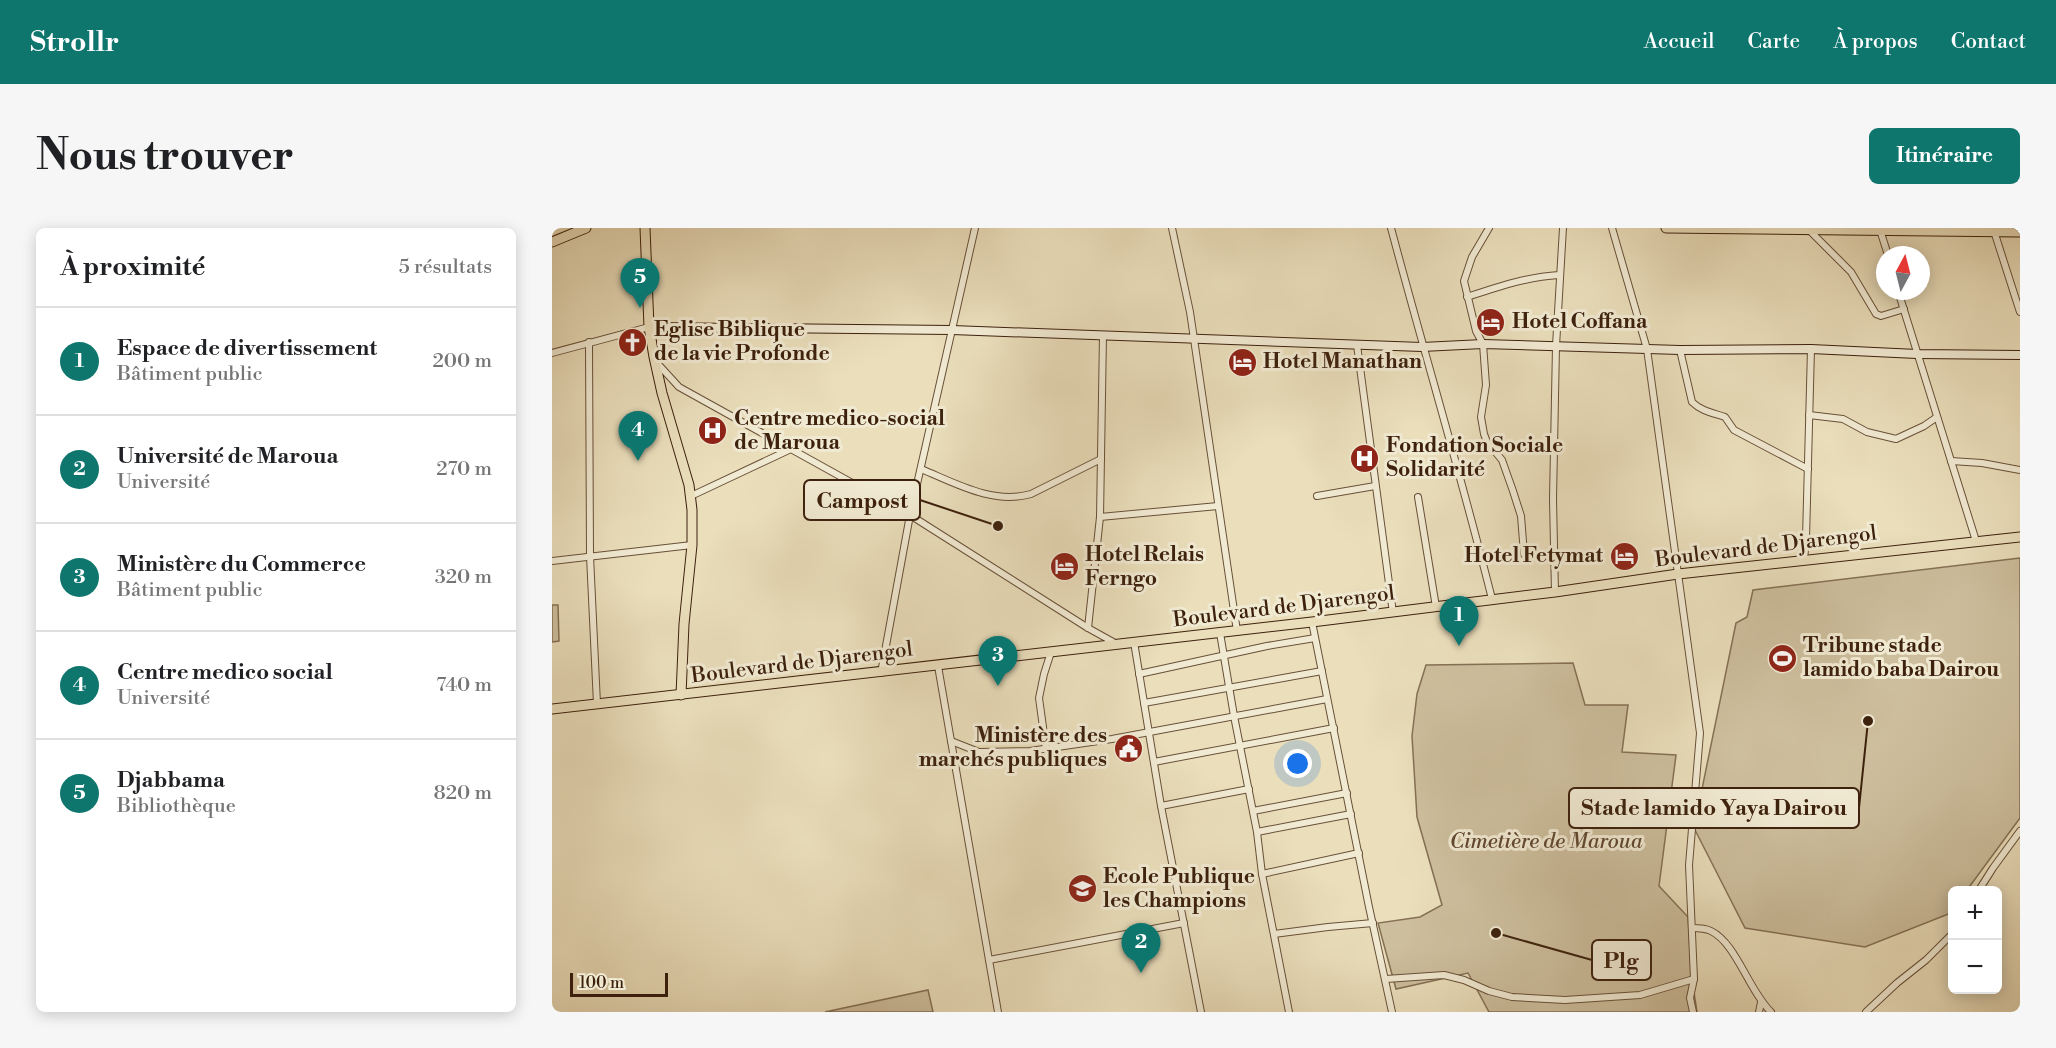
<!DOCTYPE html>
<html lang="fr">
<head>
<meta charset="utf-8">
<style>
	body { margin:0; font-family:"Libre Bodoni",serif; background:#f6f6f6; color:#202124 }
	.controls { position:absolute; right:18px; bottom:18px; display:grid; overflow:hidden; border-radius:9px; box-shadow:0 3px 15px #0003 }
	.controls button { width:54px; height:54px; display:grid; place-items:center; padding:0; border:0; border-bottom:2px solid #e0e0e0; background:#fff; color:#202124; font:30px sans-serif }
	.compass { position:absolute; left:1324px; top:18px; width:54px; height:54px; border-radius:50%; background:#fff; box-shadow:0 3px 15px #0003; rotate:7deg }
	.scale { position:absolute; left:18px; bottom:15px; width:98px; box-sizing:border-box; padding-left:6px; border:3px solid #3d210d; border-top:0; font-size:16px; line-height:21px; white-space:nowrap; color:#3d210d; -webkit-text-stroke:4px #f1ead3; paint-order:stroke }
	.you { position:absolute; left:746px; top:536px; width:21px; height:21px; margin:-15px; border:4px solid #fff; border-radius:50%; background:#1a73e8; box-shadow:0 0 0 9px #1a73e833 }
	.badge { display:grid; place-items:center; width:39px; height:39px; border-radius:50%; background:#0f766e; color:#fff; font-size:20px; font-weight:700 }
	.pin { position:absolute; translate:-50% -50px; filter:drop-shadow(0 2px 3px #0008) }
	.pin::after { content:''; position:absolute; top:32px; width:21px; height:18px; background:inherit; clip-path:polygon(0 0,100% 0,50% 100%) }
	.list { margin:0; padding:0; list-style:none }
	h2 { display:flex; justify-content:space-between; align-items:center; height:78px; margin:0; padding:0 24px; font-size:26px }
	h2 small { font-size:20px; font-weight:400; color:#757577 }
	.list li { display:grid; grid-template-columns:39px 1fr auto; gap:18px; align-items:center; box-sizing:border-box; height:108px; padding:0 24px; border-top:2px solid #e0e0e0 }
	.list b { display:block; font-size:22px; white-space:nowrap }
	.list p { margin:0; font-size:20px; white-space:nowrap; color:#757577 }
	.list em { font-size:20px; font-style:normal; color:#757577 }
	.map { position:relative; flex:none; width:1468px; height:784px; overflow:hidden; border-radius:9px }
	header { display:flex; align-items:center; gap:36px; box-sizing:border-box; height:84px; padding:0 30px; background:#0f766e; color:#fff }
	header strong { font-size:28px }
	nav { display:flex; gap:33px; margin-inline-start:auto; font-size:21px }
	.intro { display:flex; align-items:center; justify-content:space-between; box-sizing:border-box; height:144px; padding:0 36px }
	h1 { margin:0; font-size:42px }
	.button { padding:15px 27px; border-radius:9px; background:#0f766e; color:#fff; font-size:21px; font-weight:700 }
	main { display:flex; gap:36px; padding:0 36px }
	aside { flex:1; background:#fff; border-radius:9px; box-shadow:0 3px 15px #0003 }
	.map>svg:first-child { display:block }
</style>
</head>
<body>
<header>
<strong>Strollr</strong>
<nav><a>Accueil</a><a>Carte</a><a>À propos</a><a>Contact</a></nav>
</header>
<div class="intro"><h1>Nous trouver</h1><a class="button">Itinéraire</a></div>
<main>
<aside>
<h2>À proximité<small>5 résultats</small></h2>
<ul class="list">
<li><span class="badge">1</span><div><b>Espace de divertissement</b><p>Bâtiment public</p></div><em>200 m</em></li>
<li><span class="badge">2</span><div><b>Université de Maroua</b><p>Université</p></div><em>270 m</em></li>
<li><span class="badge">3</span><div><b>Ministère du Commerce</b><p>Bâtiment public</p></div><em>320 m</em></li>
<li><span class="badge">4</span><div><b>Centre medico social</b><p>Université</p></div><em>740 m</em></li>
<li><span class="badge">5</span><div><b>Djabbama</b><p>Bibliothèque</p></div><em>820 m</em></li>
</ul>
</aside>
<div class="map">
<svg width="1468" height="784" viewBox="0 0 1468 784">
	<rect width="100%" height="100%" fill="#eadebb"/>
	<filter id="stains"><feTurbulence type="fractalNoise" baseFrequency=".00333" numOctaves="4"/><feColorMatrix values="0 0 0 0 .2 0 0 0 0 .09 0 0 0 0 .02 0 0 0 .5 -.17"/></filter>
	<radialGradient id="worn" r=".72"><stop offset=".6" stop-color="#630" stop-opacity="0"/><stop offset="1" stop-color="#630" stop-opacity=".3"/></radialGradient>
	<g fill="#cdbe9d" stroke="#857055" stroke-width="1.5">
		<polygon points="1468,330 1468,590 1415,662 1400,662 1399,685 1313,719 1193,700 1142,600 1184,395 1195,389 1201,362"/>
		<polygon points="0,377 6,377 7,413 0,414"/>
		<polygon points="1021,435 1033,477 1076,477 1070,524 1124,527 1107,658 1136,689 1140,751 1145,784 937,784 916,745 844,761 826,695 868,689 890,677 865,589 860,508 865,466 874,437"/>
		<polygon points="376,762 381,784 273,784"/>
	</g>
	<g fill="none" stroke-linecap="round" stroke-linejoin="round">
		<defs>
			<g id="street">
				<polyline points="620,0 638,84 685,403"/>
				<path d="M839 0C872 124 909 247 940 371"/>
				<polyline points="937,0 920,29 912,53 924,103 931,116 934,157 929,189 932,206 935,214 950,232 961,263 969,288 972,326"/>
				<polyline points="1060,0 1095,121 1148,505 1137,637 1142,751 1138,770 1141,784"/>
				<polyline points="1257,2 1299,44 1324,86 1329,88 1352,81"/>
				<polyline points="1328,2 1336,27"/>
				<polyline points="1442,3 1468,84"/>
				<polyline points="1346,63 1424,313"/>
				<path d="M915 69C945 59 974 49 1007 47"/>
				<polyline points="37,114 38,328 45,476"/>
				<polyline points="805,117 841,385"/>
				<path d="M1128 122 1140 174C1149 183 1161 185 1173 189L1182 202 1256 241"/>
				<polyline points="0,125 97,99"/>
				<polyline points="105,135 127,159 358,287 536,400 563,415"/>
				<polyline points="1257,187 1291,191 1315,204 1344,211 1372,198 1385,189"/>
				<polyline points="1399,233 1430,235 1468,242"/>
				<path d="M369 241C403 255 441 277 479 266L549 231"/>
				<polyline points="139,268 239,221"/>
				<polyline points="765,268 823,258"/>
				<polyline points="866,269 884,379"/>
				<polyline points="548,289 666,278"/>
				<polyline points="1252,332 1254,310 1259,121"/>
				<polyline points="0,333 140,317"/>
				<polyline points="1003,364 1001,271 1004,118 1011,0"/>
				<polyline points="760,394 817,679 840,784"/>
				<polyline points="536,400 548,289 551,107"/>
				<polyline points="668,405 682,488 705,604 710,646 737,784"/>
				<polyline points="582,414 609,578 649,784"/>
				<polyline points="386,438 446,784"/>
				<polyline points="329,445 358,287 423,0"/>
				<polyline points="587,446 715,418 763,410"/>
				<polyline points="592,475 770,443"/>
				<polyline points="399,513 427,524 478,523 560,511 775,471"/>
				<polyline points="494,521 487,470 492,446 499,424"/>
				<polyline points="602,534 782,500"/>
				<polyline points="609,578 697,561"/>
				<polyline points="701,583 795,565"/>
				<polyline points="705,604 799,586"/>
				<polyline points="710,646 807,625"/>
				<polyline points="1427,662 1441,640 1468,603"/>
				<path d="M1140 700C1147 700 1153 700 1159 703 1184 715 1197 763 1219 784"/>
				<polyline points="722,706 776,699 821,695"/>
				<polyline points="437,732 632,695"/>
				<polyline points="834,751 892,747 912,752 937,763 960,769 1013,772 1088,767 1142,751"/>
				<polyline points="1207,784 1209,774"/>
				<polyline points="1314,784 1345,755 1374,732 1400,706"/>
			</g>
			<polyline id="secondary" points="97,99 400,102 870,119 931,116 1128,122 1259,121 1365,126 1468,127"/>
			<g id="primary">
				<polyline points="93,0 97,99 102,129 110,165 137,257 140,282 140,317 132,396 129,467"/>
				<polyline points="1114,0 1468,4"/>
				<polyline points="0,14 34,0"/>
				<polyline points="0,481 760,394 1003,364 1126,346 1468,309"/>
			</g>
		</defs>
		<use href="#street" stroke="#685038" stroke-width="8"/>
		<use href="#secondary" stroke="#3d210d" stroke-width="10"/>
		<use href="#primary" stroke="#3d210d" stroke-width="11"/>
		<use href="#street" stroke="#f1ead3" stroke-width="6"/>
		<use href="#secondary" stroke="#f1ead3" stroke-width="8"/>
		<use href="#primary" stroke="#eadebb" stroke-width="9"/>
	</g>
	<defs>
		<symbol id="hotel-disc" viewBox="-11 -11 22 22"><circle r="9.5" fill="#8f2418" stroke="#f1ead3"/><path d="M-6-4.5h1.5V1H6V5H4.5V3h-9V5H-6ZM-4 0a1.8 1.8 0 1 1 3.6 0ZM.5 0V-2.5h3Q6-2.5 6 0Z" fill="#fff"/></symbol>
		<symbol id="church-disc" viewBox="-11 -11 22 22"><circle r="9.5" fill="#8f2418" stroke="#f1ead3"/><path d="M-1.2-6h2.4v3.5h3.3v2.4h-3.3V6h-2.4V-.1h-3.3v-2.4h3.3Z" fill="#fff"/></symbol>
		<symbol id="hospital-disc" viewBox="-11 -11 22 22"><circle r="9.5" fill="#8f2418" stroke="#f1ead3"/><path d="M-5-5h3v3.5h4V-5h3V5h-3V1.5h-4V5h-3Z" fill="#fff"/></symbol>
		<symbol id="stadium-disc" viewBox="-11 -11 22 22"><circle r="9.5" fill="#8f2418" stroke="#f1ead3"/><path d="M0-5a6.5 5 0 1 0 0 10a6.5 5 0 1 0 0-10ZM-3.5-1.8h7v3.6h-7Z" fill="#fff"/></symbol>
		<symbol id="civic-disc" viewBox="-11 -11 22 22"><circle r="9.5" fill="#8f2418" stroke="#f1ead3"/><path d="M-.6-6.5H3V-4.5H.6V-3L4-1V1h2V6H-6V1h2V-1L-.6-3ZM-1.2 2.5V6h2.4V2.5Z" fill="#fff"/></symbol>
		<symbol id="school-disc" viewBox="-11 -11 22 22"><circle r="9.5" fill="#8f2418" stroke="#f1ead3"/><path d="M0-5L7-2L0 1L-7-2ZM-4 1L0 2.5L4 1V4Q0 6-4 4Z" fill="#fff"/></symbol>
	</defs>
	<g fill-rule="evenodd">
		<use href="#hotel-disc" x="922" y="78" width="33" height="33"/>
		<use href="#church-disc" x="64" y="98" width="33" height="33"/>
		<use href="#hotel-disc" x="674" y="118" width="33" height="33"/>
		<use href="#hospital-disc" x="144" y="186" width="33" height="33"/>
		<use href="#hospital-disc" x="796" y="214" width="33" height="33"/>
		<use href="#hotel-disc" x="1056" y="312" width="33" height="33"/>
		<use href="#hotel-disc" x="496" y="322" width="33" height="33"/>
		<use href="#stadium-disc" x="1214" y="414" width="33" height="33"/>
		<use href="#civic-disc" x="560" y="504" width="33" height="33"/>
		<use href="#school-disc" x="514" y="644" width="33" height="33"/>
	</g>
	<g text-anchor="middle" dominant-baseline="central" stroke-width="6" stroke-linejoin="round" paint-order="stroke">
		<g font-size="21" font-weight="bold" fill="#3d210d" stroke="#f1ead3" text-anchor="start">
			<text x="960" y="94">Hotel Coffana</text>
			<text x="102" y="102">Eglise Biblique<tspan x="102" dy="24">de la vie Profonde</tspan></text>
			<text x="711" y="134">Hotel Manathan</text>
			<text x="182" y="191">Centre medico-social<tspan x="182" dy="24">de Maroua</tspan></text>
			<text x="834" y="218">Fondation Sociale<tspan x="834" dy="24">Solidarité</tspan></text>
			<text x="533" y="327">Hotel Relais<tspan x="533" dy="24">Ferngo</tspan></text>
			<text x="1051" y="328" text-anchor="end">Hotel Fetymat</text>
			<text x="1251" y="418">Tribune stade<tspan x="1251" dy="24">lamido baba Dairou</tspan></text>
			<text x="555" y="508" text-anchor="end">Ministère des<tspan x="555" dy="24">marchés publiques</tspan></text>
			<text x="551" y="649">Ecole Publique<tspan x="551" dy="24">les Champions</tspan></text>
		</g>
		<g font-size="21" fill="#3d210d" stroke="#f1ead3">
			<text transform="translate(1214 319) rotate(-7)">Boulevard de Djarengol</text>
			<text transform="translate(732 379) rotate(-7)">Boulevard de Djarengol</text>
			<text transform="translate(250 435) rotate(-7)">Boulevard de Djarengol</text>
		</g>
		<g font-size="21" font-style="italic" fill="#614831" stroke="#f1ead3">
			<text x="994" y="614">Cimetière de Maroua</text>
		</g>
	</g>
	<path fill="none" stroke="#3d210d" stroke-width="2" d="M446 298L368 272M1316 493L1307 580M944 705L1040 732"/>
	<g fill="#3d210d" stroke="#f1ead3" stroke-width="2">
		<circle cx="446" cy="298" r="6"/>
		<circle cx="1316" cy="493" r="6"/>
		<circle cx="944" cy="705" r="6"/>
	</g>
	<g fill="#f1ead3" stroke="#3d210d" stroke-width="2">
		<rect x="252" y="252" width="116" height="40" rx="6"/>
		<rect x="1017" y="560" width="290" height="40" rx="6"/>
		<rect x="1040" y="712" width="59" height="40" rx="6"/>
	</g>
	<g font-size="22" text-anchor="middle" font-weight="bold" fill="#3d210d">
		<text x="310" y="280">Campost</text>
		<text x="1162" y="587">Stade lamido Yaya Dairou</text>
		<text x="1069" y="740">Plg</text>
	</g>
	<rect width="100%" height="100%" filter="url(#stains)"/>
	<rect width="100%" height="100%" fill="url(#worn)"/>
</svg>
<div class="controls">
<button>+</button>
<button>−</button>
</div>
<svg class="compass" viewBox="-18 -18 36 36"><path d="M0-13l5 13h-10z" fill="#e53935"/><path d="M0 13l5-13h-10z" fill="#757577"/></svg>
<div class="scale">100 m</div>
<div class="you"></div>
<div class="pin badge" style="left:907px;top:418px">1</div>
<div class="pin badge" style="left:589px;top:745px">2</div>
<div class="pin badge" style="left:446px;top:458px">3</div>
<div class="pin badge" style="left:86px;top:233px">4</div>
<div class="pin badge" style="left:88px;top:80px">5</div>
</div>
</main>
</body>
</html>
